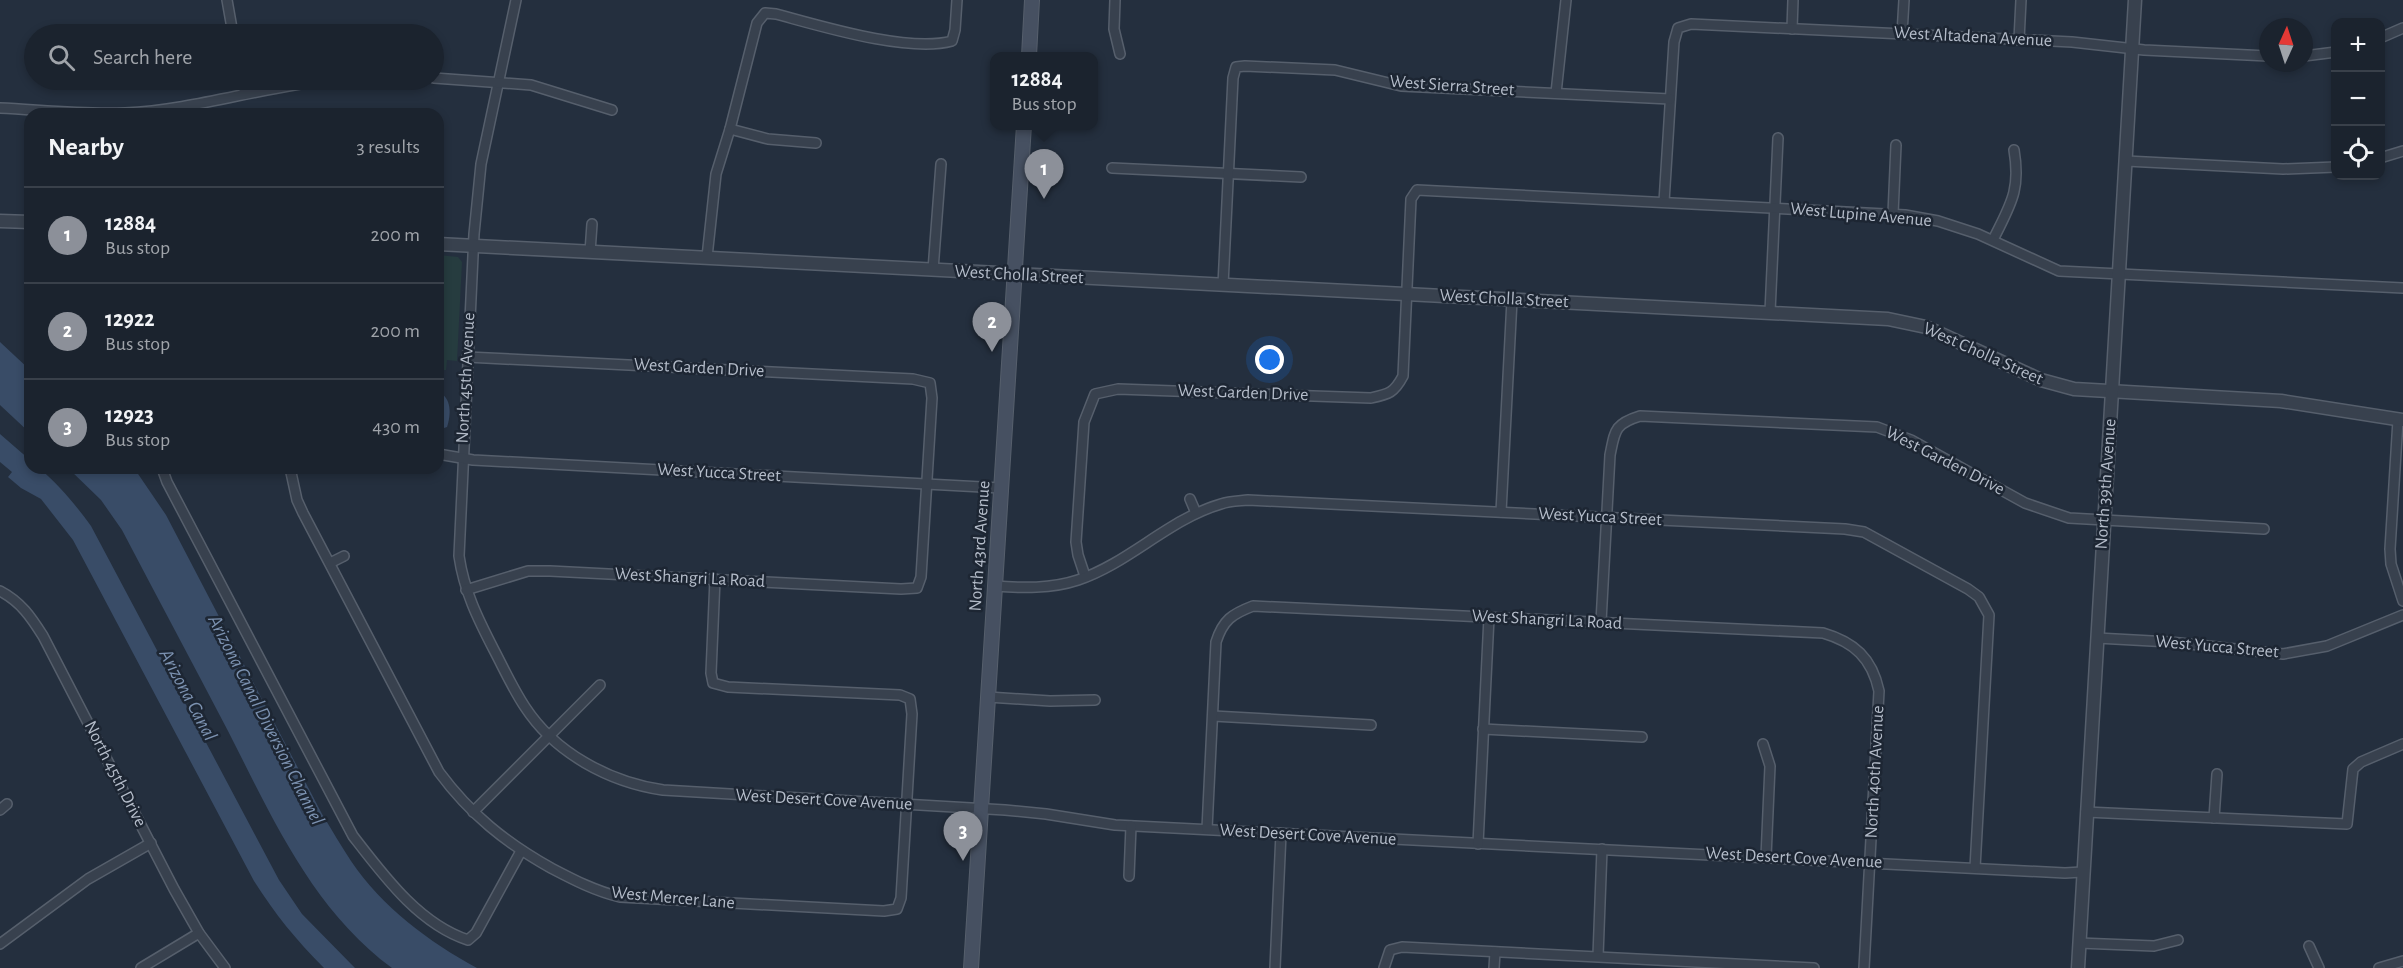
<!DOCTYPE html>
<html lang="en">
<head>
<meta charset="utf-8">
<style>
	body { margin:0; font-family:"Alegreya Sans",sans-serif; background:#282f3a; color:#f1f3f6 }
	.controls { position:absolute; right:18px; top:18px; display:grid; overflow:hidden; border-radius:12px; box-shadow:0 3px 9px #0003 }
	.controls button { width:54px; height:54px; display:grid; place-items:center; padding:0; border:0; border-bottom:2px solid #39404a; background:#1b232e; color:#f1f3f6; font:30px sans-serif }
	.compass { position:absolute; left:2259px; top:18px; width:54px; height:54px; border-radius:50%; background:#1b232e; box-shadow:0 3px 9px #0003; rotate:3deg }
	.you { position:absolute; left:1270px; top:360px; width:21px; height:21px; margin:-15px; border:4px solid #fff; border-radius:50%; background:#1a73e8; box-shadow:0 0 0 9px #1a73e833 }
	.badge { display:grid; place-items:center; width:39px; height:39px; border-radius:50%; background:#8c9099; color:#fff; font-size:20px; font-weight:700 }
	.pin { position:absolute; translate:-50% -50px; filter:drop-shadow(0 2px 3px #0008) }
	.pin::after { content:''; position:absolute; top:32px; width:21px; height:18px; background:inherit; clip-path:polygon(0 0,100% 0,50% 100%) }
	.popup { position:absolute; left:990px; top:52px; width:108px; height:78px; box-sizing:border-box; display:grid; place-content:center; border-radius:12px; background:#1b232e; filter:drop-shadow(0 2px 4px #0005); font-size:20px; white-space:nowrap; color:#a0a4aa }
	.popup b { font-size:22px; color:#f1f3f6 }
	.popup::after { content:''; position:absolute; left:50%; top:100%; margin-left:-12px; border:12px solid transparent; border-top-color:#1b232e }
	.list { margin:0; padding:0; list-style:none }
	h2 { display:flex; justify-content:space-between; align-items:center; height:78px; margin:0; padding:0 24px; font-size:26px }
	h2 small { font-size:20px; font-weight:400; color:#a0a4aa }
	.list li { display:grid; grid-template-columns:39px 1fr auto; gap:18px; align-items:center; box-sizing:border-box; height:96px; padding:0 24px; border-top:2px solid #39404a }
	.list b { display:block; font-size:22px; white-space:nowrap }
	.list p { margin:0; font-size:20px; white-space:nowrap; color:#a0a4aa }
	.list em { font-size:20px; font-style:normal; color:#a0a4aa }
	.icon { flex:none; width:33px; height:33px; fill:none; stroke:currentColor; stroke-width:2; stroke-linecap:round; stroke-linejoin:round }
	.map { position:relative; flex:none; width:2403px; height:968px; overflow:hidden }
	.search { position:absolute; background:#1b232e; box-shadow:0 3px 9px #0003; left:24px; top:24px; width:420px; height:66px; display:flex; align-items:center; gap:15px; box-sizing:border-box; padding:0 21px; border-radius:33px; color:#a0a4aa; font-size:22px }
	.panel { position:absolute; background:#1b232e; box-shadow:0 3px 9px #0003; left:24px; top:108px; width:420px; height:366px; border-radius:18px }
	.map>svg:first-child { display:block }
</style>
</head>
<body>
<div class="map">
<svg width="2403" height="968" viewBox="0 0 2403 968">
	<rect width="100%" height="100%" fill="#242f3e"/>
	<polygon fill="#263c3f" points="438,255 458,257 462,262 457,361 447,360 446,370 438,370"/>
	<g fill="#394c67">
		<polygon points="0,342 30,370 30,433 0,405"/>
		<path d="M438 392C452 397 451 415 447 427L438 430Z"/>
		<path d="M0 434 30 460V468H39C59 485 75 504 91 526L279 880 302 914 355 968H324C296 940 275 914 254 881L73 540 41 499 21 488 8 477 12 472 0 462Z"/>
		<path d="M68 468H134L166 515 322 814C332 830 341 846 351 861 382 907 429 942 477 968H392C312 909 272 817 228 731 193 664 157 597 122 530L101 500Z"/>
	</g>
	<g fill="none" stroke-linecap="round" stroke-linejoin="round">
		<defs>
			<g id="minor">
				<polyline points="227,0 233,34"/>
				<path d="M516 0 481 164 474 234 459 556C464 591 478 619 494 650 504 669 513 689 525 707 555 753 609 782 663 790L1005 810 1046 814 1115 825 2065 873 2082 872"/>
				<polyline points="1115,0 1114,29 1120,54"/>
				<polyline points="1792,29 1793,0"/>
				<polyline points="1902,34 1904,0"/>
				<polyline points="2380,38 2403,28"/>
				<polyline points="2019,40 2021,0"/>
				<polyline points="2304,56 2336,52"/>
				<polyline points="434,78 531,85 612,110"/>
				<polyline points="242,80 245,94"/>
				<polyline points="1556,93 1566,0"/>
				<path d="M0 108C41 110 83 115 125 113 194 110 261 87 330 80"/>
				<polyline points="730,129 768,139 816,143"/>
				<polyline points="2380,158 2403,151"/>
				<polyline points="2126,161 2283,169 2336,167"/>
				<polyline points="1112,168 1301,177"/>
				<polyline points="1664,202 1674,42 1678,28 1691,24 2072,42 2144,50 2268,56"/>
				<polyline points="1893,214 1896,145"/>
				<path d="M1993 240C2010 205 2021 191 2014 150"/>
				<polyline points="590,252 592,224"/>
				<path d="M707 257 716 174 730 129 757 23 765 13 776 14C821 26 908 53 952 41L955 30 957 0"/>
				<polyline points="933,270 941,164"/>
				<polyline points="1223,285 1233,78 1236,67 1245,66 1335,70 1401,86 1670,99"/>
				<polyline points="1770,312 1778,138"/>
				<polyline points="2398,420 2390,549 2391,564 2403,601"/>
				<polyline points="438,454 473,460 1001,488"/>
				<path d="M162 468 167 482 353 836C384 876 419 924 468 940L476 933 521 851"/>
				<path d="M290 468 297 500 303 513 439 772C470 814 506 843 551 868 574 880 595 891 620 897L884 911 897 909 901 898 912 714 910 699 900 695 728 687 713 683 711 673 715 579"/>
				<polyline points="1190,499 1196,513"/>
				<polyline points="1501,512 1512,300"/>
				<polyline points="330,563 344,556"/>
				<path d="M1085 576 1078 555 1076 542 1084 422 1095 394 1118 389 1371 398C1389 394 1394 393 1403 376L1411 199 1417 190 1905 215 1938 221 1978 234 2059 271 2403 288"/>
				<path d="M995 586C1022 588 1051 589 1078 580 1129 563 1169 519 1221 504 1229 501 1239 501 1248 500L1845 529 1864 532 1968 589 1979 597 1989 615 1975 868"/>
				<polyline points="466,590 528,571 550,571 901,589 917,588 921,577 932,398 930,383 913,379 467,357"/>
				<path d="M0 591C21 602 31 617 43 636L174 889 199 933 225 968"/>
				<path d="M1601 622 1610 455C1615 431 1614 424 1640 416L1877 427 1911 440 2025 503 2069 518 2264 529"/>
				<polyline points="2097,638 2170,642 2283,654 2327,646 2403,615"/>
				<polyline points="988,697 1050,701 1095,700"/>
				<polyline points="1213,716 1371,725"/>
				<polyline points="1483,729 1642,737"/>
				<polyline points="1763,744 1770,766 1766,857"/>
				<polyline points="0,810 7,804"/>
				<polyline points="473,812 600,685"/>
				<polyline points="2086,812 2347,824 2353,769 2361,762 2403,744"/>
				<polyline points="2214,818 2217,774"/>
				<path d="M1207 829 1216 642C1223 620 1232 614 1253 606L1823 633C1854 642 1872 658 1879 691L1864 968"/>
				<polyline points="1478,844 1489,617"/>
				<polyline points="1129,876 1131,826"/>
				<polyline points="2079,943 2154,946 2178,940"/>
				<polyline points="0,944 88,879 151,843"/>
				<polyline points="2309,946 2319,968"/>
				<polyline points="1598,956 1602,849"/>
				<polyline points="141,968 199,933"/>
				<polyline points="1275,968 1281,833"/>
				<polyline points="1384,968 1390,950 1402,947 1814,968"/>
				<polyline points="1494,968 1495,952"/>
				<polyline points="2379,968 2403,961"/>
			</g>
			<g id="tertiary">
				<polyline points="0,221 30,222"/>
				<polyline points="438,244 1888,319 1926,327 2041,380 2074,389 2281,401 2403,420"/>
				<polyline points="2078,968 2135,0"/>
			</g>
			<g id="secondary">
				<polyline points="1029,56 1032,0"/>
				<polyline points="971,968 1024,125"/>
			</g>
		</defs>
		<use href="#minor" stroke="#565f6c" stroke-width="12"/>
		<use href="#tertiary" stroke="#565f6c" stroke-width="15"/>
		<use href="#secondary" stroke="#565f6c" stroke-width="16"/>
		<use href="#minor" stroke="#38414e" stroke-width="9"/>
		<use href="#tertiary" stroke="#38414e" stroke-width="12"/>
		<use href="#secondary" stroke="#465061" stroke-width="14"/>
	</g>
	<g text-anchor="middle" dominant-baseline="central" stroke-width="5" stroke-linejoin="round" paint-order="stroke">
		<g font-size="18" fill="#b4bcc9" stroke="#1d2633">
			<text transform="translate(1973 37) rotate(3)">West Altadena Avenue</text>
			<text transform="translate(1452 86) rotate(4)">West Sierra Street</text>
			<text transform="translate(1861 215) rotate(5)">West Lupine Avenue</text>
			<text transform="translate(1019 275) rotate(3)">West Cholla Street</text>
			<text transform="translate(1504 299) rotate(3)">West Cholla Street</text>
			<text transform="translate(1983 354) rotate(24)">West Cholla Street</text>
			<text transform="translate(699 368) rotate(3)">West Garden Drive</text>
			<text transform="translate(466 378) rotate(-87)">North 45th Avenue</text>
			<text transform="translate(1243 393) rotate(2)">West Garden Drive</text>
			<text transform="translate(1945 461) rotate(27)">West Garden Drive</text>
			<text transform="translate(719 473) rotate(3)">West Yucca Street</text>
			<text transform="translate(2106 484) rotate(-86)">North 39th Avenue</text>
			<text transform="translate(1600 517) rotate(3)">West Yucca Street</text>
			<text transform="translate(980 546) rotate(-86)">North 43rd Avenue</text>
			<text transform="translate(690 578) rotate(3)">West Shangri La Road</text>
			<text transform="translate(1547 620) rotate(3)">West Shangri La Road</text>
			<text transform="translate(2217 647) rotate(5)">West Yucca Street</text>
			<text transform="translate(1875 772) rotate(-87)">North 40th Avenue</text>
			<text transform="translate(115 774) rotate(63)">North 45th Drive</text>
			<text transform="translate(824 800) rotate(3)">West Desert Cove Avenue</text>
			<text transform="translate(1308 835) rotate(3)">West Desert Cove Avenue</text>
			<text transform="translate(1794 858) rotate(3)">West Desert Cove Avenue</text>
			<text transform="translate(673 898) rotate(5)">West Mercer Lane</text>
		</g>
		<g font-size="20" font-style="italic" fill="#7c92b1" stroke="#1d2633">
			<text transform="translate(188 695) rotate(62)">Arizona Canal</text>
			<text transform="translate(266 720) rotate(63)">Arizona Canal Diversion Channel</text>
		</g>
	</g>
</svg>
<div class="controls">
<button>+</button>
<button>−</button>
<button><svg class="icon" aria-label="locate" viewBox="0 0 24 24"><circle cx="12" cy="12" r="6"/><path d="M12 2v4M12 18v4M2 12h4M18 12h4"/></svg></button>
</div>
<svg class="compass" viewBox="-18 -18 36 36"><path d="M0-13l5 13h-10z" fill="#e53935"/><path d="M0 13l5-13h-10z" fill="#a0a4aa"/></svg>
<div class="you"></div>
<div class="pin badge" style="left:1044px;top:199px">1</div>
<div class="popup"><b>12884</b>Bus stop</div>
<div class="pin badge" style="left:992px;top:352px">2</div>
<div class="pin badge" style="left:963px;top:861px">3</div>
<div class="search"><svg class="icon" aria-label="search" viewBox="0 0 24 24"><circle cx="10" cy="10" r="6"/><path d="M15 15l6 6"/></svg>Search here</div>
<section class="panel">
<h2>Nearby<small>3 results</small></h2>
<ul class="list">
<li><span class="badge">1</span><div><b>12884</b><p>Bus stop</p></div><em>200 m</em></li>
<li><span class="badge">2</span><div><b>12922</b><p>Bus stop</p></div><em>200 m</em></li>
<li><span class="badge">3</span><div><b>12923</b><p>Bus stop</p></div><em>430 m</em></li>
</ul>
</section>
</div>
</body>
</html>
